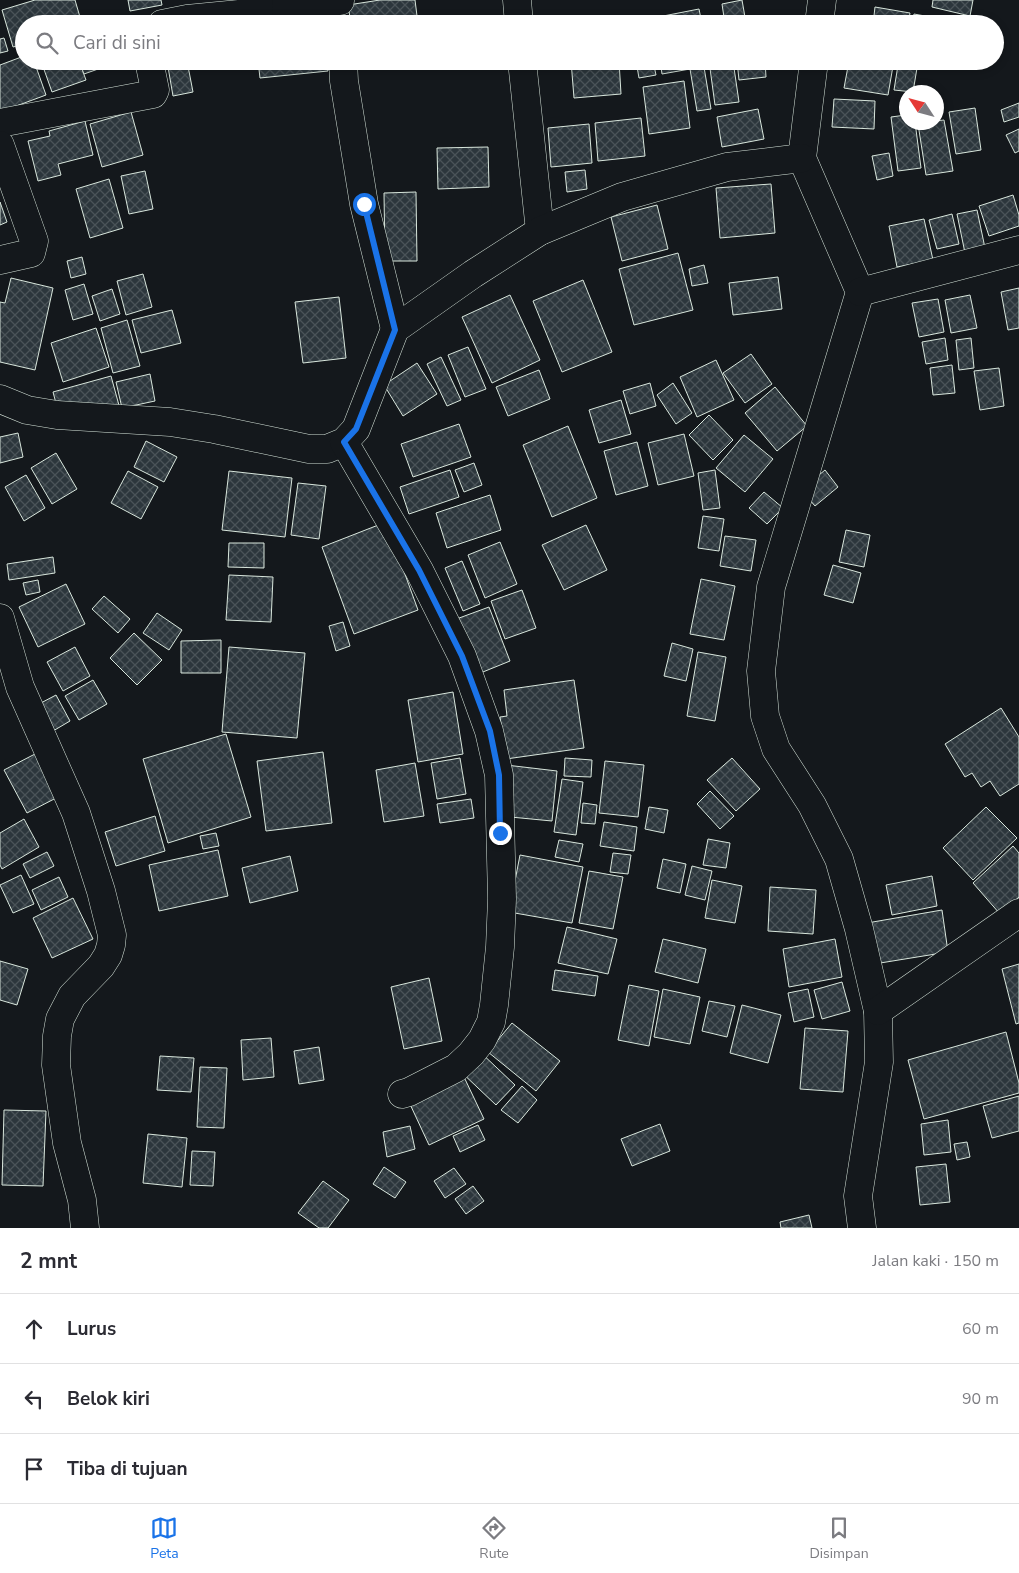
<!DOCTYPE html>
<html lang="id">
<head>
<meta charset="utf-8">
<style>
	body { margin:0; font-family:"Nunito Sans",sans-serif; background:#f2f2f3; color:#2b2b33 }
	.compass { position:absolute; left:899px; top:85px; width:45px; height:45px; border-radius:50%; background:#fff; box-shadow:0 2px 8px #0003; rotate:306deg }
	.stop { position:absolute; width:15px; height:15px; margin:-11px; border:4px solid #1a73e8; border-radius:50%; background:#fff }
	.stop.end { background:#1a73e8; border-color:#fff; box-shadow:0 1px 5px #0008 }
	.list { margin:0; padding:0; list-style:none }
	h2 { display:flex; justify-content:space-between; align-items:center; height:65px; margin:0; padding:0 20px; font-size:21px }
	h2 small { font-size:16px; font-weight:400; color:#7c7c81 }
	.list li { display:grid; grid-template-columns:32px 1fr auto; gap:15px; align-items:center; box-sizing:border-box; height:70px; padding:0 20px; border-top:1px solid #e1e1e2 }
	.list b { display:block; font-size:19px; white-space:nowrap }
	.list em { font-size:16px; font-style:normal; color:#7c7c81 }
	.icon { flex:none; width:28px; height:28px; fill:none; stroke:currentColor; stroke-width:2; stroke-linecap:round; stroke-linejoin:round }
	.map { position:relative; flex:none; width:1019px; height:1228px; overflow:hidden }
	.search { position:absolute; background:#fff; box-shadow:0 2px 8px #0003; left:15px; right:15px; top:15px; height:55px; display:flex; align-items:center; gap:12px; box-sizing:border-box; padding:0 18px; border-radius:28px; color:#7c7c81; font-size:19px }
	.sheet { height:275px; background:#fff }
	nav { display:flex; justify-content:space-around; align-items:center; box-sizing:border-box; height:70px; border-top:1px solid #e1e1e2; background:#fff; font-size:14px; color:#7c7c81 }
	nav a { display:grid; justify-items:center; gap:2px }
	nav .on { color:#1a73e8 }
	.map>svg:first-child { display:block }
</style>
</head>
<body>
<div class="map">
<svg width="1019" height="1228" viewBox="0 0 1019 1228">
	<defs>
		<pattern id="building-cross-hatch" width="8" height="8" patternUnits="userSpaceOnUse" patternTransform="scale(1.25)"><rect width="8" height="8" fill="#2c363c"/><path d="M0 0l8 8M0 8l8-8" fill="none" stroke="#4a5358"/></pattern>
	</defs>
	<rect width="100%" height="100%" fill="#14181c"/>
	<g fill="url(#building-cross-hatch)" stroke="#d8e6dc">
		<polygon points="35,0 75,0 82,24 24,24 24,44 13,47 2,10"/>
		<polygon points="128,0 161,0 162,5 130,11"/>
		<polygon points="380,0 415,0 418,24 351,24 348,5"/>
		<polygon points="742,0 746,23 725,24 722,4"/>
		<polygon points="933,0 973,0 970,16 932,7"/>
		<polygon points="875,7 910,13 908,24 873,24"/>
		<polygon points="699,9 702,24 654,24 653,18"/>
		<polygon points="914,14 936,18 935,24 912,24"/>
		<polygon points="942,19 972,24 942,24"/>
		<polygon points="4,38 8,51 0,53 0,39"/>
		<polygon points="24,56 24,61 34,61 46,95 0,112 0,65"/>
		<polygon points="41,61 79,61 86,80 52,92"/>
		<polygon points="79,61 98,61 101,68 84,74"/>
		<polygon points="167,61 187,61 193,92 173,96"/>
		<polygon points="258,61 327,61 328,71 260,78"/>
		<polygon points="571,61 619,61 621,94 574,98"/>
		<polygon points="636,61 653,61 656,75 639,78"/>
		<polygon points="660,61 703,61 711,109 697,111 690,69 662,74"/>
		<polygon points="709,61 733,61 739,102 715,105"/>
		<polygon points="737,61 765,61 766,77 739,80"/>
		<polygon points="849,61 865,61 893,66 888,95 844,88"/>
		<polygon points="898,65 917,68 913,92 894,90"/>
		<polygon points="684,81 690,128 649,134 643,87"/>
		<polygon points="834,99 875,101 874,129 832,127"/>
		<polygon points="1019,103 1019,117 1004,122 1001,110"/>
		<polygon points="975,108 981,150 956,154 949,112"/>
		<polygon points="758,109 764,139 722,147 717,117"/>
		<polygon points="131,112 143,155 102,167 90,124"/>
		<polygon points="906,115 906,122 915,122 921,168 898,171 891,117"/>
		<polygon points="641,118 645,156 598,161 595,123"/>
		<polygon points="944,120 953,171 926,175 918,124 936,122 936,121"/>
		<polygon points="85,121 93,155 58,164 61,175 38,181 28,141 50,136 49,131"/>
		<polygon points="589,124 592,163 551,167 548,128"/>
		<polygon points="1019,129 1019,151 1015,153 1006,135"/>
		<polygon points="488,147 489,187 438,189 437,148"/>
		<polygon points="889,153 893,176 877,180 872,156"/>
		<polygon points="585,170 587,189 567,192 565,172"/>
		<polygon points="145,171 153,209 129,214 121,176"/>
		<polygon points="109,179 123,228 90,238 76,189"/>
		<polygon points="771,184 775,233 720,238 716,188"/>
		<polygon points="416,192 417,261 385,261 384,193"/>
		<polygon points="1013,195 1019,215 1019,226 989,236 979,206"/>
		<polygon points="0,202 7,222 0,225"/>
		<polygon points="657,205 668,249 622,261 611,217"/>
		<polygon points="977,210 985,248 965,253 957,214"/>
		<polygon points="952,214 959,244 937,249 929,220"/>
		<polygon points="924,219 933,260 897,267 889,226"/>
		<polygon points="678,253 693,310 634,325 619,269"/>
		<polygon points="82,257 86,274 71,278 67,261"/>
		<polygon points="704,265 708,283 692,286 689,269"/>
		<polygon points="143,274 152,307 126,315 117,281"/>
		<polygon points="778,277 782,309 733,315 729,283"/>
		<polygon points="11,278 53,288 35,370 0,362 0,302 5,303"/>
		<polygon points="583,280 612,352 562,372 533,301"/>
		<polygon points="84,284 93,314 73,320 65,290"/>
		<polygon points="1019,288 1019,328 1008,330 1001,292"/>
		<polygon points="112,289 120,314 100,321 92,296"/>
		<polygon points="510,295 540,360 492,383 462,317"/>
		<polygon points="970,295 977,328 951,333 945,300"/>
		<polygon points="339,297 346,358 303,363 295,302"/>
		<polygon points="938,299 944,332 919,337 912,303"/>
		<polygon points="172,310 181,343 141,353 132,320"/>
		<polygon points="127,320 140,366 113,373 101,328"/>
		<polygon points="96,328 109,367 63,382 51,343"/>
		<polygon points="945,338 948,360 926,364 922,342"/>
		<polygon points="971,338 974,368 959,370 956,340"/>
		<polygon points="468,347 486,389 465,397 448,355"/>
		<polygon points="751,354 772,384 745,403 723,373"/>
		<polygon points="441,357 461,400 447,406 427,364"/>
		<polygon points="716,360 734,400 697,417 680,377"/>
		<polygon points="417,363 437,394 403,416 384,385"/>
		<polygon points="952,365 955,393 933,395 930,368"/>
		<polygon points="999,368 1004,406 980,410 974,371"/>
		<polygon points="539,370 550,399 508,416 496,387"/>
		<polygon points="150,374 155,401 122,408 116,382"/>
		<polygon points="111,376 120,409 57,407 53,392"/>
		<polygon points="650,383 656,406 630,414 623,391"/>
		<polygon points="673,383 692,413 676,424 657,395"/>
		<polygon points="775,387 807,426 777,451 745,413"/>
		<polygon points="621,400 631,434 599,443 589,410"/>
		<polygon points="709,415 733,440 713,460 689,435"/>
		<polygon points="459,424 471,457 413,477 401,444"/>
		<polygon points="568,426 597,498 552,517 523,445"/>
		<polygon points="18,433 23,457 0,463 0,437"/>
		<polygon points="684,434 694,476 658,485 648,443"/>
		<polygon points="744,435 773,459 745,492 716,468"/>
		<polygon points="146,441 177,457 164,482 134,467"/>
		<polygon points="637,442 648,486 616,495 604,451"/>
		<polygon points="56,453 77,489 52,504 31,468"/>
		<polygon points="474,463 482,485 464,492 455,470"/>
		<polygon points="450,470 459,497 409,514 400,487"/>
		<polygon points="715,470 720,508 703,510 698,473"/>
		<polygon points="825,470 838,487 815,506 801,490"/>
		<polygon points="128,471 158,487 141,519 111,503"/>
		<polygon points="229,471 292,478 285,537 222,530"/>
		<polygon points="26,475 45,508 24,521 5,487"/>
		<polygon points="298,483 326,486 319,539 291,535"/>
		<polygon points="764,492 783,508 767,524 749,508"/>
		<polygon points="490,495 501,530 447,548 436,513"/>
		<polygon points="703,516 724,519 719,551 698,548"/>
		<polygon points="386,522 418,610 354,634 322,547"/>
		<polygon points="586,525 607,570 564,590 542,545"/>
		<polygon points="846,530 870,535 864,567 839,562"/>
		<polygon points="725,536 756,540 751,571 720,566"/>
		<polygon points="500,542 517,584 485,598 468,555"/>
		<polygon points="229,543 264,543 264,568 228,567"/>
		<polygon points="53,557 55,573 9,580 7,564"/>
		<polygon points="462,561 480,604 463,611 445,568"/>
		<polygon points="833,565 861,573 853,603 824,595"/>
		<polygon points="229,575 273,577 271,622 226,620"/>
		<polygon points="701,579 735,586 724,640 690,634"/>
		<polygon points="38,580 40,592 26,595 23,583"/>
		<polygon points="66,584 85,624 38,647 19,607"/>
		<polygon points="522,590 536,628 505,639 491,601"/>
		<polygon points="104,596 130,619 118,633 92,609"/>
		<polygon points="489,607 510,661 473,676 451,621"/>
		<polygon points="157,613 182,630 169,650 143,633"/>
		<polygon points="343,622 350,646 336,651 329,626"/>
		<polygon points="134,633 162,660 137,685 110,658"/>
		<polygon points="221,640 221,673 181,673 181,641"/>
		<polygon points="672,643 693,649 686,681 664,676"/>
		<polygon points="75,647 90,676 63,691 47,662"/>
		<polygon points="229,647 305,653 297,738 222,732"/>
		<polygon points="698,652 726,657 715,721 687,716"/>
		<polygon points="93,680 107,704 79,720 65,696"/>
		<polygon points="574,680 584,748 506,759 500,717 507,716 504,690"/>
		<polygon points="453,692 463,754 418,762 408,700"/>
		<polygon points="56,695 70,721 53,731 39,704"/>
		<polygon points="1001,708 1019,737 1019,784 1000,796 990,781 981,787 972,773 965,777 945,744"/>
		<polygon points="226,734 251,817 168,843 143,759"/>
		<polygon points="323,752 332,823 266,831 257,761"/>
		<polygon points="35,754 58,797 27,813 4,770"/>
		<polygon points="460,758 466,794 437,799 431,763"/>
		<polygon points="565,758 592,760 591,777 564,776"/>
		<polygon points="732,758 760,789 736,811 707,780"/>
		<polygon points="605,761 644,765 638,817 599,813"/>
		<polygon points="415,763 424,816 384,822 376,770"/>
		<polygon points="506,765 557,771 552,821 500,816"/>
		<polygon points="562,779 583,782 576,835 554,832"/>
		<polygon points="710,791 734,816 720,829 697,804"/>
		<polygon points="471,799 474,818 440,823 437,804"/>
		<polygon points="583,803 597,805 595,824 581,823"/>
		<polygon points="649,807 668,810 664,833 645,829"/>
		<polygon points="986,807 1017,838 973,880 943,848"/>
		<polygon points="155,816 165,851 116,866 105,832"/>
		<polygon points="24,819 39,847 2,869 0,865 0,833"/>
		<polygon points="604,822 637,827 634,851 600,846"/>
		<polygon points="216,833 219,846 203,849 200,836"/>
		<polygon points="708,839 730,843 726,868 703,865"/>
		<polygon points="559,840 583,844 579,862 555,857"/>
		<polygon points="1013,846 1019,853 1019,897 1000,914 973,883"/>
		<polygon points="218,850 228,896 159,911 149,865"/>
		<polygon points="47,852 54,866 30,878 23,864"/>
		<polygon points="613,853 631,855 628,874 610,872"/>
		<polygon points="520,855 583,867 572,923 509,912"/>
		<polygon points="290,856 298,891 250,903 242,868"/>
		<polygon points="663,859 686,864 680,893 657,888"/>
		<polygon points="692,866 712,871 705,900 685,895"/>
		<polygon points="589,871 623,877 613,929 579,923"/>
		<polygon points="21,875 34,904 13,913 0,885"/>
		<polygon points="932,876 937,906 892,915 886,885"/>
		<polygon points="59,877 68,897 41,910 32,890"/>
		<polygon points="712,880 742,886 735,923 705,918"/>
		<polygon points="770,887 816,890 813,934 768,931"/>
		<polygon points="73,898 93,939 52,958 33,918"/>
		<polygon points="942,910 948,952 874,964 867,923"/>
		<polygon points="567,927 617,939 608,974 558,963"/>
		<polygon points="663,939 706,949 698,983 655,972"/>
		<polygon points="835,939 842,977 789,987 783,949"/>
		<polygon points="0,961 28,969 17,1005 0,1000"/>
		<polygon points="1019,964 1019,1023 1016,1024 1002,969"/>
		<polygon points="555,970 598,976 595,996 552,990"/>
		<polygon points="429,978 442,1041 404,1049 391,987"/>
		<polygon points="842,982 850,1011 822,1019 814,990"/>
		<polygon points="629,985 659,991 649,1046 618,1040"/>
		<polygon points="663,989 700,997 690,1044 654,1037"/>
		<polygon points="808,989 814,1017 794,1022 788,993"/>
		<polygon points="709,1001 735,1006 727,1037 702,1031"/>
		<polygon points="742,1005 781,1015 768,1063 730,1053"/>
		<polygon points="512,1023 560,1061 536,1091 488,1052"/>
		<polygon points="805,1028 848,1031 843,1092 800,1089"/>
		<polygon points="1006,1032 1019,1083 1019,1093 924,1119 908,1060"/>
		<polygon points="271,1038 274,1077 243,1080 241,1040"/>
		<polygon points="319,1047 324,1080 299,1084 294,1051"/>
		<polygon points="478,1050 515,1085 496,1105 459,1070"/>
		<polygon points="160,1056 194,1058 191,1092 157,1090"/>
		<polygon points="200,1067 227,1068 224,1128 197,1127"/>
		<polygon points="464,1077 484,1119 429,1145 409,1102"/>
		<polygon points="522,1086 537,1100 518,1123 501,1110"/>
		<polygon points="1019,1096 1019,1131 992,1138 983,1106"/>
		<polygon points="4,1110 46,1111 43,1186 2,1185"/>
		<polygon points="948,1120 951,1152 924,1155 921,1124"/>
		<polygon points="660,1124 670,1151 632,1166 621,1139"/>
		<polygon points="478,1125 485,1140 460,1152 453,1136"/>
		<polygon points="410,1126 415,1149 387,1157 383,1132"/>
		<polygon points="148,1134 187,1138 182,1187 143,1183"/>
		<polygon points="967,1142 970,1157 957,1160 954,1144"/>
		<polygon points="192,1151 215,1152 213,1186 190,1185"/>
		<polygon points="946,1164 950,1202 920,1205 916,1167"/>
		<polygon points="384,1167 406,1182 395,1198 373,1184"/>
		<polygon points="454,1168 466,1184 445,1198 434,1181"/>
		<polygon points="323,1181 349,1200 328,1228 319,1228 298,1213"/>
		<polygon points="473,1186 484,1201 466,1214 455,1199"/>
		<polygon points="809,1215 812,1228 781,1228 780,1222"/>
	</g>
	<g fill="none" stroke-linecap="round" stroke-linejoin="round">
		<defs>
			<g id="minor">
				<polyline points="517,0 519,24"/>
				<polyline points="259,12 340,1"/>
				<polyline points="162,24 187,19 259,12 258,0"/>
				<polyline points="819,24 822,0"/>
				<polyline points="343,61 344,81 364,204 395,329"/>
				<polyline points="522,61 540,231"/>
				<polyline points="814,61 802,158 860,292 771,587 761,671 765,716 776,749 812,805 839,859 859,929 878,1011 879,1062 858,1196 862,1228"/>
				<polyline points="0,123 153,94 155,90 149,61"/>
				<polyline points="0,145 34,241 31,253 0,260"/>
				<polyline points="860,292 1019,250"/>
				<polyline points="0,399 27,410 57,415 170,422 214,429 309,449 327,449 344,442 356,429 395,329 473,274 540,231 622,197 727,167 802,158"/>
				<polyline points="344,442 419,570 462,656 489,731 499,775 502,899 500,947 494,1005 491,1022 482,1040 471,1054 456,1068 409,1092 402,1094"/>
				<polyline points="0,618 20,687 76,813 101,891 112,935 111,945 108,955 101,966 72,996 60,1019 57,1036 56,1065 67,1143 82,1200 85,1228"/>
				<polyline points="878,1011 1019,913"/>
			</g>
		</defs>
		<use href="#minor" stroke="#d8e6dc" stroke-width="29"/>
		<use href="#minor" stroke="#14181c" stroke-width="28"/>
	</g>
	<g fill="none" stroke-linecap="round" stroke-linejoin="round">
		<polyline stroke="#1a73e8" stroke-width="6" points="364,204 395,330 356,429 344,442 419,570 462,656 490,731 499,775 500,833"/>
	</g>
</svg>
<svg class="compass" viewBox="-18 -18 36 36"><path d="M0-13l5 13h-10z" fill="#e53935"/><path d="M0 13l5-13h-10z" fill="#7c7c81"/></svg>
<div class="stop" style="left:364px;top:204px"></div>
<div class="stop end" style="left:500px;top:833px"></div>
<div class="search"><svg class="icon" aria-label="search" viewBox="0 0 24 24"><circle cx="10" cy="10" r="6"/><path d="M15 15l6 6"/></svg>Cari di sini</div>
</div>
<section class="sheet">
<h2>2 mnt<small>Jalan kaki · 150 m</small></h2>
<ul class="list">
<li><svg class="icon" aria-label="ahead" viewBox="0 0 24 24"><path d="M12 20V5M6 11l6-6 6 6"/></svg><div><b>Lurus</b></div><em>60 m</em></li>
<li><svg class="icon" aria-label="left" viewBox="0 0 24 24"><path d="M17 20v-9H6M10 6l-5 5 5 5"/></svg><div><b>Belok kiri</b></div><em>90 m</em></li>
<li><svg class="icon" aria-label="arrive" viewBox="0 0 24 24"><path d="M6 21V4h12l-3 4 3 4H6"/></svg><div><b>Tiba di tujuan</b></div></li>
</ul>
</section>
<nav>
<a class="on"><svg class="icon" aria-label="map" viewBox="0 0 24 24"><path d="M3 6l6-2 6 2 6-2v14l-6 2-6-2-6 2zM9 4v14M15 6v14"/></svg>Peta</a>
<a><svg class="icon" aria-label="directions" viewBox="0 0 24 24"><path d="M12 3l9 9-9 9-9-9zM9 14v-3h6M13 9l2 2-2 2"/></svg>Rute</a>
<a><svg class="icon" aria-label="saved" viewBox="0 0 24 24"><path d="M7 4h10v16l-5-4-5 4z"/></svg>Disimpan</a>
</nav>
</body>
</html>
